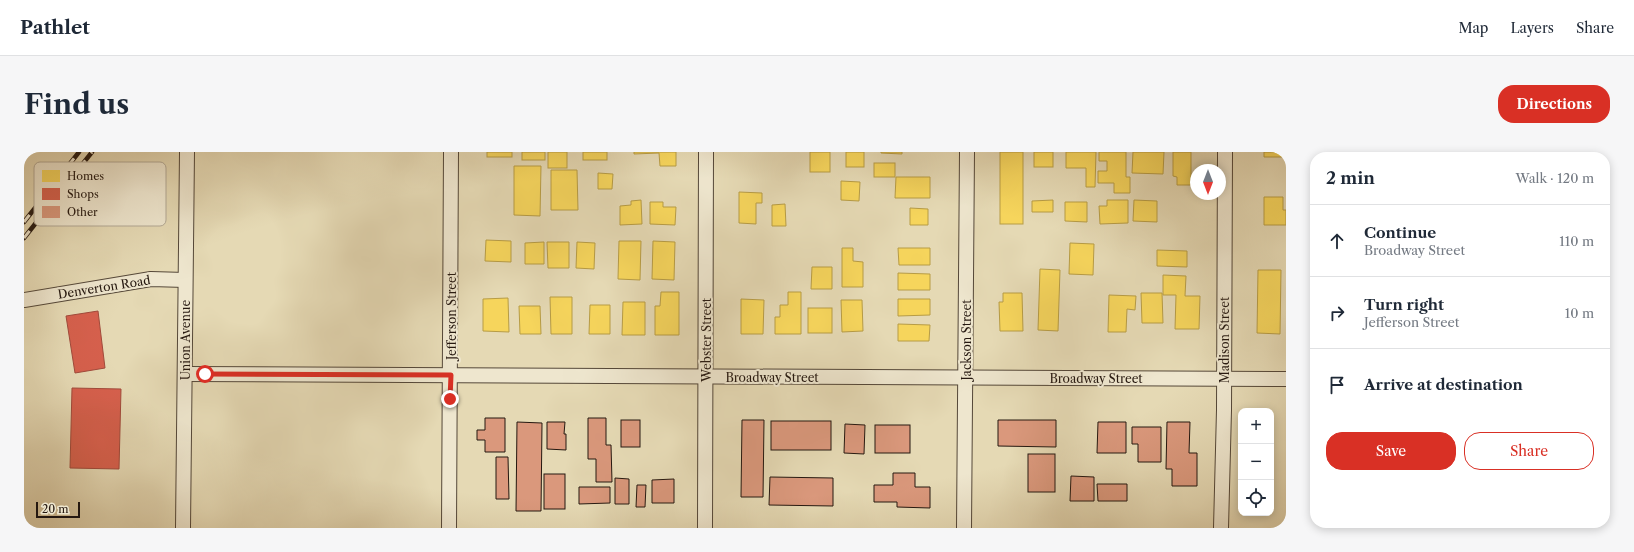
<!DOCTYPE html>
<html lang="en">
<head>
<meta charset="utf-8">
<style>
	body { margin:0; font-family:"Libre Caslon Text",serif; background:#f6f6f7; color:#1f2937 }
	.controls { position:absolute; right:12px; bottom:12px; display:grid; overflow:hidden; border-radius:8px; box-shadow:0 2px 10px #0003 }
	.controls button { width:36px; height:36px; display:grid; place-items:center; padding:0; border:0; border-bottom:1px solid #e0e1e3; background:#fff; color:#1f2937; font:20px sans-serif }
	.compass { position:absolute; left:1166px; top:12px; width:36px; height:36px; border-radius:50%; background:#fff; box-shadow:0 2px 10px #0003; rotate:180deg }
	.scale { position:absolute; left:12px; bottom:10px; width:44px; box-sizing:border-box; padding-left:4px; border:2px solid #251810; border-top:0; font-size:11px; line-height:14px; white-space:nowrap; color:#251810; -webkit-text-stroke:3px #eee6ce; paint-order:stroke }
	.stop { position:absolute; width:12px; height:12px; margin:-9px; border:3px solid #d93025; border-radius:50%; background:#fff }
	.stop.end { background:#d93025; border-color:#fff; box-shadow:0 1px 4px #0008 }
	.list { margin:0; padding:0; list-style:none }
	h2 { display:flex; justify-content:space-between; align-items:center; height:52px; margin:0; padding:0 16px; font-size:17px }
	h2 small { font-size:13px; font-weight:400; color:#747a83 }
	.list li { display:grid; grid-template-columns:26px 1fr auto; gap:12px; align-items:center; box-sizing:border-box; height:72px; padding:0 16px; border-top:1px solid #e0e1e3 }
	.list b { display:block; font-size:15px; white-space:nowrap }
	.list p { margin:0; font-size:13px; white-space:nowrap; color:#747a83 }
	.list em { font-size:13px; font-style:normal; color:#747a83 }
	.actions { display:flex; gap:8px; padding:12px 16px }
	.actions a { flex:1; padding:9px 0; border:1px solid #d93025; border-radius:16px; text-align:center; font-size:14px; color:#d93025 }
	.actions .main { background:#d93025; color:#fff }
	.icon { flex:none; width:22px; height:22px; fill:none; stroke:currentColor; stroke-width:2; stroke-linecap:round; stroke-linejoin:round }
	.map { position:relative; flex:none; width:1262px; height:376px; overflow:hidden; border-radius:16px }
	header { display:flex; align-items:center; gap:24px; box-sizing:border-box; height:56px; padding:0 20px; background:#fff; border-bottom:1px solid #e0e1e3 }
	header strong { font-size:19px }
	nav { display:flex; gap:22px; margin-inline-start:auto; font-size:14px }
	.intro { display:flex; align-items:center; justify-content:space-between; box-sizing:border-box; height:96px; padding:0 24px }
	h1 { margin:0; font-size:28px }
	.button { padding:10px 18px; border-radius:16px; background:#d93025; color:#fff; font-size:14px; font-weight:700 }
	main { display:flex; gap:24px; padding:0 24px }
	aside { flex:1; background:#fff; border-radius:16px; box-shadow:0 2px 10px #0003 }
	.map>svg:first-child { display:block }
</style>
</head>
<body>
<header>
<strong>Pathlet</strong>
<nav><a>Map</a><a>Layers</a><a>Share</a></nav>
</header>
<div class="intro"><h1>Find us</h1><a class="button">Directions</a></div>
<main>
<div class="map">
<svg width="1262" height="376" viewBox="0 0 1262 376">
	<rect width="100%" height="100%" fill="#e5d9b4"/>
	<filter id="stains"><feTurbulence type="fractalNoise" baseFrequency=".005" numOctaves="4"/><feColorMatrix values="0 0 0 0 .2 0 0 0 0 .09 0 0 0 0 .02 0 0 0 .5 -.17"/></filter>
	<radialGradient id="worn" r=".72"><stop offset=".6" stop-color="#630" stop-opacity="0"/><stop offset="1" stop-color="#630" stop-opacity=".3"/></radialGradient>
	<g fill="#f6d55c" stroke="#b79c45">
		<rect x="463" y="0" width="25" height="5"/>
		<rect x="498" y="0" width="23" height="8"/>
		<rect x="524" y="0" width="19" height="16"/>
		<rect x="559" y="0" width="24" height="8"/>
		<polygon points="610,0 652,0 652,14 636,14 635,1 610,2"/>
		<rect x="786" y="0" width="20" height="20"/>
		<rect x="822" y="0" width="18" height="15"/>
		<polygon points="857,0 878,0 878,2 857,1"/>
		<rect x="976" y="0" width="23" height="72"/>
		<rect x="1010" y="0" width="19" height="15"/>
		<polygon points="1042,0 1072,0 1071,35 1062,35 1062,16 1042,16"/>
		<polygon points="1075,0 1102,0 1102,25 1106,25 1106,41 1090,41 1090,31 1074,31 1074,19 1083,19 1083,9 1075,9"/>
		<polygon points="1109,0 1140,0 1139,22 1108,21"/>
		<polygon points="1149,0 1167,0 1167,33 1153,33 1153,25 1149,24"/>
		<polygon points="1240,0 1260,0 1259,5 1240,5"/>
		<rect x="850" y="11" width="21" height="14"/>
		<polygon points="490,14 517,14 516,64 490,63"/>
		<polygon points="527,18 553,18 554,58 527,58"/>
		<polygon points="574,21 589,22 588,37 574,37"/>
		<polygon points="872,25 906,25 906,46 871,46"/>
		<polygon points="817,29 836,30 835,49 817,48"/>
		<polygon points="715,40 738,41 738,51 732,51 732,72 715,71"/>
		<polygon points="1240,45 1259,45 1259,58 1262,58 1262,73 1240,73"/>
		<polygon points="617,48 618,72 596,73 596,54 607,53 607,49"/>
		<polygon points="1029,48 1029,60 1008,60 1008,49"/>
		<polygon points="1083,48 1104,48 1104,71 1076,72 1075,54 1083,54"/>
		<polygon points="1110,48 1133,49 1133,70 1109,69"/>
		<polygon points="626,50 639,50 639,55 652,55 651,73 626,72"/>
		<polygon points="1041,50 1063,50 1063,70 1041,69"/>
		<polygon points="761,52 762,74 748,74 748,53"/>
		<polygon points="886,56 904,57 904,73 886,73"/>
		<polygon points="462,88 487,89 487,110 461,109"/>
		<polygon points="595,89 617,89 616,128 594,127"/>
		<polygon points="629,89 651,90 650,128 628,127"/>
		<polygon points="520,90 520,112 501,112 501,91"/>
		<polygon points="523,90 545,90 545,116 524,116"/>
		<polygon points="553,90 571,91 570,117 552,116"/>
		<polygon points="1046,91 1070,92 1069,123 1045,122"/>
		<polygon points="818,96 829,96 829,109 839,110 839,135 818,135"/>
		<polygon points="874,96 906,96 906,113 875,113"/>
		<polygon points="1133,98 1163,99 1163,115 1133,114"/>
		<polygon points="788,115 808,115 808,137 787,137"/>
		<polygon points="1016,117 1036,118 1034,179 1014,178"/>
		<polygon points="1234,118 1257,118 1256,182 1233,181"/>
		<polygon points="874,121 906,122 906,138 874,138"/>
		<polygon points="1139,123 1162,124 1161,144 1176,144 1175,177 1151,177 1152,143 1139,143"/>
		<polygon points="637,140 655,140 655,183 631,183 631,154 636,154"/>
		<polygon points="764,140 777,140 777,182 751,182 751,165 756,165 756,153 764,153"/>
		<polygon points="979,141 998,141 999,179 976,179 975,150 979,150"/>
		<polygon points="1117,141 1138,141 1139,171 1118,171"/>
		<polygon points="1085,143 1112,144 1111,158 1103,157 1102,180 1084,180"/>
		<polygon points="526,145 548,145 548,182 527,182"/>
		<polygon points="484,146 485,180 459,179 459,147"/>
		<polygon points="717,147 740,148 739,182 717,182"/>
		<polygon points="874,147 906,147 906,163 874,164"/>
		<polygon points="817,148 838,148 839,179 818,180"/>
		<polygon points="599,150 621,150 621,183 598,183"/>
		<polygon points="566,153 586,153 586,182 565,182"/>
		<polygon points="495,154 516,154 517,182 496,182"/>
		<rect x="784" y="156" width="24" height="25"/>
		<polygon points="874,172 906,173 905,189 874,189"/>
	</g>
	<g fill="#d6604d" stroke="#a14a3b">
		<polygon points="74,159 81,216 51,221 42,164"/>
		<polygon points="48,236 97,237 95,317 46,316"/>
	</g>
	<g fill="#da987c" stroke="#251810">
		<polygon points="461,266 481,266 481,300 461,300 461,288 453,288 453,278 461,278"/>
		<polygon points="564,266 582,266 582,293 587,293 588,330 572,330 572,307 564,307"/>
		<rect x="597" y="268" width="19" height="27"/>
		<polygon points="718,268 740,268 739,345 717,345"/>
		<polygon points="974,268 1032,268 1032,295 974,294"/>
		<rect x="747" y="269" width="60" height="29"/>
		<polygon points="493,270 518,271 517,359 492,359"/>
		<polygon points="523,270 541,270 540,282 542,282 542,298 523,297"/>
		<polygon points="1074,270 1102,270 1102,301 1073,301"/>
		<polygon points="1143,270 1166,270 1165,301 1173,301 1173,334 1148,334 1148,317 1142,317"/>
		<polygon points="821,272 841,273 840,302 820,301"/>
		<rect x="851" y="273" width="35" height="28"/>
		<polygon points="1108,275 1137,275 1137,310 1114,310 1114,292 1108,292"/>
		<rect x="1004" y="302" width="27" height="38"/>
		<polygon points="472,305 484,305 485,347 472,347"/>
		<polygon points="869,321 891,321 891,335 906,335 906,356 873,355 873,350 850,350 850,333 869,333"/>
		<rect x="520" y="322" width="21" height="35"/>
		<polygon points="1047,324 1070,325 1070,349 1046,349"/>
		<polygon points="746,325 809,326 809,354 745,353"/>
		<polygon points="591,326 605,327 605,352 591,352"/>
		<polygon points="650,327 650,351 628,351 628,328"/>
		<polygon points="1073,332 1103,332 1103,349 1074,349"/>
		<polygon points="613,333 622,333 621,355 612,355"/>
		<polygon points="555,335 586,335 586,351 555,352"/>
	</g>
	<g fill="none" stroke-linecap="round" stroke-linejoin="round">
		<defs>
			<g id="minor">
				<polyline points="0,148 127,127 161,128"/>
				<polyline points="161,222 1262,227"/>
				<polyline points="159,376 163,0"/>
				<polyline points="425,376 427,0"/>
				<polyline points="681,376 682,0"/>
				<polyline points="940,376 943,0"/>
				<polyline points="1197,376 1200,258 1201,0"/>
			</g>
		</defs>
		<use href="#minor" stroke="#554839" stroke-width="16"/>
		<use href="#minor" stroke="#eee6ce" stroke-width="14"/>
		<defs>
			<g id="rail">
				<polyline points="0,70 55,0"/>
				<polyline points="0,86 68,0"/>
			</g>
		</defs>
		<use href="#rail" stroke="#251810" stroke-width="4.5"/>
		<use href="#rail" stroke="#eee6ce" stroke-width="3" stroke-dasharray="9" stroke-linecap="butt"/>
	</g>
	<g fill="none" stroke-linecap="round" stroke-linejoin="round">
		<polyline stroke="#d93025" stroke-width="5" points="181,222 427,223 426,247"/>
	</g>
	<g text-anchor="middle" dominant-baseline="central" stroke-width="4" stroke-linejoin="round" paint-order="stroke">
		<g font-size="12" fill="#251810" stroke="#eee6ce">
			<text transform="translate(80 135) rotate(-9)">Denverton Road</text>
			<text transform="translate(427 164) rotate(-90)">Jefferson Street</text>
			<text transform="translate(161 188) rotate(-90)">Union Avenue</text>
			<text transform="translate(682 188) rotate(-90)">Webster Street</text>
			<text transform="translate(942 188) rotate(-90)">Jackson Street</text>
			<text transform="translate(1200 188) rotate(-90)">Madison Street</text>
			<text x="748" y="225">Broadway Street</text>
			<text x="1072" y="226">Broadway Street</text>
		</g>
	</g>
	<rect x="10" y="10" width="132" height="64" rx="6" fill="#eee6ce" stroke="#b2a895" stroke-width="1"/>
	<rect x="18" y="18" width="18" height="12" fill="#f6d55c"/>
	<rect x="18" y="36" width="18" height="12" fill="#d6604d"/>
	<rect x="18" y="54" width="18" height="12" fill="#da987c"/>
	<g font-size="11" fill="#251810">
		<text x="43" y="28">Homes</text>
		<text x="43" y="46">Shops</text>
		<text x="43" y="64">Other</text>
	</g>
	<rect width="100%" height="100%" filter="url(#stains)"/>
	<rect width="100%" height="100%" fill="url(#worn)"/>
</svg>
<div class="controls">
<button>+</button>
<button>−</button>
<button><svg class="icon" aria-label="locate" viewBox="0 0 24 24"><circle cx="12" cy="12" r="6"/><path d="M12 2v4M12 18v4M2 12h4M18 12h4"/></svg></button>
</div>
<svg class="compass" viewBox="-18 -18 36 36"><path d="M0-13l5 13h-10z" fill="#e53935"/><path d="M0 13l5-13h-10z" fill="#747a83"/></svg>
<div class="scale">20 m</div>
<div class="stop" style="left:181px;top:222px"></div>
<div class="stop end" style="left:426px;top:247px"></div>
</div>
<aside>
<h2>2 min<small>Walk · 120 m</small></h2>
<ul class="list">
<li><svg class="icon" aria-label="ahead" viewBox="0 0 24 24"><path d="M12 20V5M6 11l6-6 6 6"/></svg><div><b>Continue</b><p>Broadway Street</p></div><em>110 m</em></li>
<li><svg class="icon" aria-label="right" viewBox="0 0 24 24"><path d="M7 20v-9h11M14 6l5 5-5 5"/></svg><div><b>Turn right</b><p>Jefferson Street</p></div><em>10 m</em></li>
<li><svg class="icon" aria-label="arrive" viewBox="0 0 24 24"><path d="M6 21V4h12l-3 4 3 4H6"/></svg><div><b>Arrive at destination</b></div></li>
</ul>
<div class="actions"><a class="main">Save</a><a>Share</a></div>
</aside>
</main>
</body>
</html>
